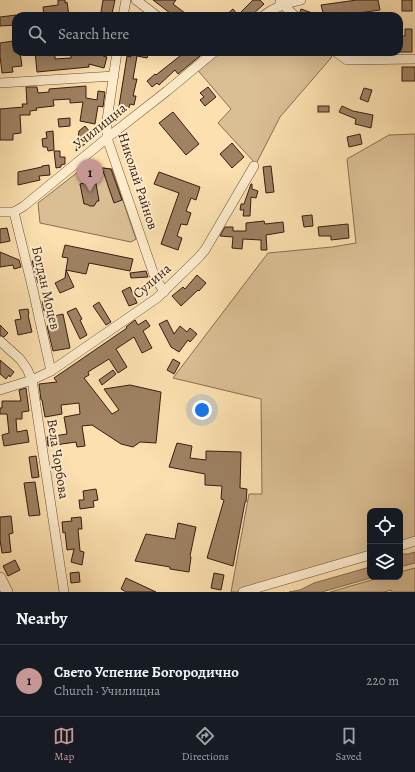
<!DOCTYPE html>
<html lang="en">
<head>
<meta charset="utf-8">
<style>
	body { margin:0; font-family:Alegreya,serif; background:#20242c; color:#f1f3f6 }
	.controls { position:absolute; right:12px; bottom:12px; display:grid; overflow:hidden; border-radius:8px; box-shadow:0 4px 16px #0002 }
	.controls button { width:36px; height:36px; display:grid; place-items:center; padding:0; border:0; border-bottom:1px solid #363941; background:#171b24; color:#f1f3f6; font:20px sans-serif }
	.you { position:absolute; left:202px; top:410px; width:14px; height:14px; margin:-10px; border:3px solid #fff; border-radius:50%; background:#1a73e8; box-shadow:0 0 0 6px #1a73e833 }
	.badge { display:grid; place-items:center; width:26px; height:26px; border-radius:50%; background:#c59692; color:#111; font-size:13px; font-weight:700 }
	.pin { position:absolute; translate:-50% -33px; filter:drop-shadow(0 1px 2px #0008) }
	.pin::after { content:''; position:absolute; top:21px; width:14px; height:12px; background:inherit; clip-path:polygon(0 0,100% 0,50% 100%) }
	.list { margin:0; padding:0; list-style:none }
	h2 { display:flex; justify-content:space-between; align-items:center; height:52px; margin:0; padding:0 16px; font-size:17px }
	h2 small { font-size:13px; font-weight:400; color:#9ea1a6 }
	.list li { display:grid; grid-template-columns:26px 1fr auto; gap:12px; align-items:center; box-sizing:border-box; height:72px; padding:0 16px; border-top:1px solid #363941 }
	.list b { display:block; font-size:15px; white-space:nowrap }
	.list p { margin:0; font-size:13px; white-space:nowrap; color:#9ea1a6 }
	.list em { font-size:13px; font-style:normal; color:#9ea1a6 }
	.icon { flex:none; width:22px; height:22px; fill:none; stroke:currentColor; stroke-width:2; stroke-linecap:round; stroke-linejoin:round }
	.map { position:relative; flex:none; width:415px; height:592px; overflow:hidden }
	.search { position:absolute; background:#171b24; box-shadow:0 4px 16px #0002; left:12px; right:12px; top:12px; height:44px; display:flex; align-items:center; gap:10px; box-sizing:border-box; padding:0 14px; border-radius:12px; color:#9ea1a6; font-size:15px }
	.sheet { height:124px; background:#171b24 }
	nav { display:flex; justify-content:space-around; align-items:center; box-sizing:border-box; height:56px; border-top:1px solid #363941; background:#171b24; font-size:11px; color:#9ea1a6 }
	nav a { display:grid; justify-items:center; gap:2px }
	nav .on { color:#c59692 }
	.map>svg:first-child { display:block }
</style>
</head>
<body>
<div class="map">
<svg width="415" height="592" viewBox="0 0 415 592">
	<rect width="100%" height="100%" fill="#fce0af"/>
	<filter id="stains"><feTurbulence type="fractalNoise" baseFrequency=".005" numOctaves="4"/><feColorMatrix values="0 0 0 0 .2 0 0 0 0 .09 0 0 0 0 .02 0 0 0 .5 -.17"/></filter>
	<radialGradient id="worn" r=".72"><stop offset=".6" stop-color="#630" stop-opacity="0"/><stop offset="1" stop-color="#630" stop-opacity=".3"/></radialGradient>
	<g fill="#dbbf94" stroke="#8a6e52">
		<polygon points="214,52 333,52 331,58 280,117 256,164 218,123 231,109 195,67"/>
		<polygon points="415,134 415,541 400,546 400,511 370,511 370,555 243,592 231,592 249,494 262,494 261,399 173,378 268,253 332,247 356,243 347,159 389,135"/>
		<polygon points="95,167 112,169 136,239 131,242 40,223 38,203 83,168"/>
		<polygon points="415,568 415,592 392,592 391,590 384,592 330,592 382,577 400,577 400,572"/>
	</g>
	<g fill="#ba9e79" stroke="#866a4f">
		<polygon points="415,552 415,563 400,567 400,554 408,554"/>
		<polygon points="370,567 370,577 374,577 322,592 289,592 300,590 314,583"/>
	</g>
	<g fill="#9e8263" stroke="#391d10">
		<polygon points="58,0 65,0 65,3 67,2 69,16 44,16 43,7 58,5"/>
		<polygon points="103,0 115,0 112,14 101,12"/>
		<polygon points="153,0 176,0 173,4 189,16 168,16 170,13"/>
		<polygon points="253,0 260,0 264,4 251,16 225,16 233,9 238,15"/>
		<polygon points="357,0 378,0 380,10 338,16 324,16 321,5"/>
		<rect x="402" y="0" width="10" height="11"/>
		<polygon points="301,9 318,15 318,16 301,16 300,12"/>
		<polygon points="16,15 16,25 0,26 0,17"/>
		<polygon points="405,29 412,29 412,52 399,52 399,36 405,36"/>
		<polygon points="13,41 14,52 20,52 22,66 12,67 13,72 2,73 0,56 0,43"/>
		<polygon points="35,52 55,52 55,59 71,58 71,55 95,54 95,52 104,52 103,56 107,57 104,68 89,64 89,67 37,72"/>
		<polygon points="131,52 149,52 147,58 137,56 133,79 137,79 133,96 136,96 134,105 130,104 129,108 119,106 127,56 131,57"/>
		<polygon points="185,52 194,52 200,56 178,74 175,70 159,85 157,83 152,87 147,81 155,74 156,75"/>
		<rect x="402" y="67" width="13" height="14"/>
		<polygon points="86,86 86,98 97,100 98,91 105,92 103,107 98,106 95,124 80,121 83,102 70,103 70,99 53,100 54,106 36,108 37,110 30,111 30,115 20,115 21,133 13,134 13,140 0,140 0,109 23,107 22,104 27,104 26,87 37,87 38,93 49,92 49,89"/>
		<polygon points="208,87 216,97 205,106 200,100 204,97 200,93"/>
		<polygon points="364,88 372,90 368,102 360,99"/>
		<rect x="318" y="106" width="11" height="6"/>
		<polygon points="342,106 353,111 373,115 371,128 355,124 356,119 339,112"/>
		<polygon points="173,112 199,144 186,155 159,123"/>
		<polygon points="70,118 70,126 59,127 58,119"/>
		<polygon points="85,126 94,137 76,151 79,131"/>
		<polygon points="53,131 54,150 48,151 47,147 43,147 42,139 47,138 46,132"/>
		<polygon points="360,134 362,144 349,147 347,137"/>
		<polygon points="232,143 244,157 232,168 220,154"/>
		<polygon points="54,151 60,151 60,157 65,157 65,164 61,165 61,167 56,168"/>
		<polygon points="49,165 50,175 39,176 40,180 18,185 18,172 42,167 42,166"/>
		<polygon points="271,166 274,192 266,193 263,167"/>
		<polygon points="102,168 111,169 122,200 114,203"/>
		<polygon points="159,172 200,187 196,200 191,198 186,211 191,213 187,225 181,224 177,236 182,238 178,250 161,244 179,193 154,184"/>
		<polygon points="95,178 99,201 97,201 94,206 90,206 86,204 84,204 80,184 85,183 85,180"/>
		<polygon points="251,184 252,184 252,189 258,191 256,198 251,197 250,216 243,216 244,210 240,210 241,204 244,204"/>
		<polygon points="312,215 313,226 304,227 302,216"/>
		<polygon points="264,221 265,224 283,222 284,232 266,235 267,250 261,250 261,240 243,239 242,249 232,248 233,237 220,236 225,227 233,227 233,231 246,231 246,223"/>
		<polygon points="348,224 349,238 331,240 331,236 319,236 318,227"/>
		<polygon points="7,228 10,241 0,243 0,229"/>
		<polygon points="65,245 133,259 130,271 89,263 86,274 66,270 68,258 62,257"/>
		<polygon points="0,252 19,260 21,267 14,269 13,265 0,267"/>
		<polygon points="41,259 46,281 38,283 32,261"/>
		<polygon points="66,270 74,287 60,293 55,283 65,278"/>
		<polygon points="146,271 148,277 131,278 130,273"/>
		<polygon points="197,275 206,283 199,291 198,290 181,306 172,296 183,287 185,289"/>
		<polygon points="130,287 137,303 129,306 122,291"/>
		<polygon points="50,299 52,309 44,311 42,301"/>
		<polygon points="99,302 111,322 106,325 93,306"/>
		<polygon points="76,308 82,319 80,320 87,335 80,339 67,312"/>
		<polygon points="28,309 29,314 28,315 32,332 18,335 15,320 21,319 19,310"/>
		<polygon points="63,314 70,348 53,351 47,326 52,325 50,317"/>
		<polygon points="135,320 138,325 146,320 150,326 143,331 152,348 142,353 134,337 116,349 127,367 118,373 109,359 88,372 89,375 84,378 112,414 119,410 104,389 130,385 161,392 156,443 140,442 133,447 121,444 92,425 82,426 85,446 77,447 76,442 48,446 47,437 67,434 64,417 80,414 79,403 61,405 62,414 45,417 42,400 41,400 39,384 57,382 54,378 127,328 126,327"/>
		<polygon points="167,320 174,334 180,326 187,332 190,328 197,334 190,342 188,340 179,352 171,347 159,324"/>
		<polygon points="0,325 8,333 4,337 0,335"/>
		<polygon points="173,359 180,363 174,374 167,370"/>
		<polygon points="0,360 14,372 10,377 9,375 6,379 0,374"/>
		<polygon points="113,370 116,374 102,385 99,380"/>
		<polygon points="26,388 29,411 22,412 22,419 16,419 17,432 27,430 29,442 4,446 2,435 9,433 7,414 0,414 0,408 2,408 2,401 21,401 19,390"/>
		<polygon points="177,443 192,446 190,458 206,460 206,451 241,452 240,488 247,489 246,502 245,502 233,566 207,558 224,500 221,499 222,486 205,485 205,474 169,467"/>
		<polygon points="36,456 39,477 32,478 29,457"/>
		<polygon points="35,482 40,515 29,516 24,483"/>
		<polygon points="96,489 98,500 93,501 94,507 80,509 79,500 84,500 83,491"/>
		<polygon points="11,516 13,533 9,534 11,552 2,553 0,540 0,517"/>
		<polygon points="81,517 82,529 78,529 80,551 84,552 82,565 71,562 74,549 67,550 65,532 63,533 62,522 72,521 71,518"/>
		<polygon points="178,523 196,527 190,556 191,557 189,572 170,569 170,567 135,561 146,534 175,539"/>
		<polygon points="15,560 20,570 8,576 3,566"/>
		<polygon points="79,572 80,582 71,583 70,573"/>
		<polygon points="214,573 224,575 221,590 211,588"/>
		<polygon points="126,578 156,592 126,592 121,589"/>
	</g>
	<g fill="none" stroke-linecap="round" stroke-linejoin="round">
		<defs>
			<g id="minor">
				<polyline points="136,0 157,16"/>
				<polyline points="280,2 295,16"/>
				<polyline points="123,16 126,0"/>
				<path d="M263 16C276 6 285 4 301 0"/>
				<polyline points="117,52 107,120 107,138 154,275 164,292"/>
				<polyline points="336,52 347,60 415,59"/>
				<polyline points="0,83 114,76"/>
				<polyline points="0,212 14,212 24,206 107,138 167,91 214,52"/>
				<polyline points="14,212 33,290 51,371"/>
				<polyline points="0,341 20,359 27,369 32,380 64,592"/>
				<polyline points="0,390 32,380 51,371 157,298 198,258 205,250 254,166"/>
				<polyline points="400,546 415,541"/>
				<polyline points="243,592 370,555"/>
			</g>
			<polyline id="tertiary" points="0,578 7,592"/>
		</defs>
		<use href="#minor" stroke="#6a4e38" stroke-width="10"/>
		<use href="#tertiary" stroke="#6a4e38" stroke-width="12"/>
		<use href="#minor" stroke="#fdebcb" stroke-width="9"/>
		<use href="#tertiary" stroke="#fdebcb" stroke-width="11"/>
	</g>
	<g text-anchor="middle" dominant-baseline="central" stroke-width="4" stroke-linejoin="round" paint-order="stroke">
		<g font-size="14" fill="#391d10" stroke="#fdebcb">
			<text transform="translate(100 126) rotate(-39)">Училищна</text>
			<text transform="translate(138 181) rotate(72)">Николай Райнов</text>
			<text transform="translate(152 281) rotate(-41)">Сулина</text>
			<text transform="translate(46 288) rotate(77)">Богдан Моцев</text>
			<text transform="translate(58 459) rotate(81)">Вела Чорбова</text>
		</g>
	</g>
	<rect width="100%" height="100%" filter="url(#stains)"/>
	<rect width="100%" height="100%" fill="url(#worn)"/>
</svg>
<div class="controls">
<button><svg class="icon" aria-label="locate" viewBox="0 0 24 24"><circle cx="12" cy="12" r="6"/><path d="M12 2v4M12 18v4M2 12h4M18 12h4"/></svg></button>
<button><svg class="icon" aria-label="layers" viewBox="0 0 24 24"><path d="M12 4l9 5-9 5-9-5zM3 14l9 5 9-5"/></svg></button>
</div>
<div class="you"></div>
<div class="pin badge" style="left:90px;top:192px">1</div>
<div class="search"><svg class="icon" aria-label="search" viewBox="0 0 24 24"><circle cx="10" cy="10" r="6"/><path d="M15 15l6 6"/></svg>Search here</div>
</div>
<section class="sheet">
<h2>Nearby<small></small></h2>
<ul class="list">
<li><span class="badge">1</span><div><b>Свето Успение Богородично</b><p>Church · Училищна</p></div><em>220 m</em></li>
</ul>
</section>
<nav>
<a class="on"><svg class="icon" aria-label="map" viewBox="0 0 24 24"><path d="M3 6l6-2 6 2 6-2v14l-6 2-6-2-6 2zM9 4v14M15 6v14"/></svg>Map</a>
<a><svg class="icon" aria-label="directions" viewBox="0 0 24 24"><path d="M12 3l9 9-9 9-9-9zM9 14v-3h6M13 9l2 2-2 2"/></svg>Directions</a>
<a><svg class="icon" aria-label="saved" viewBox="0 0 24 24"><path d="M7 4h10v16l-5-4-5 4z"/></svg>Saved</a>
</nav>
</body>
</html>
